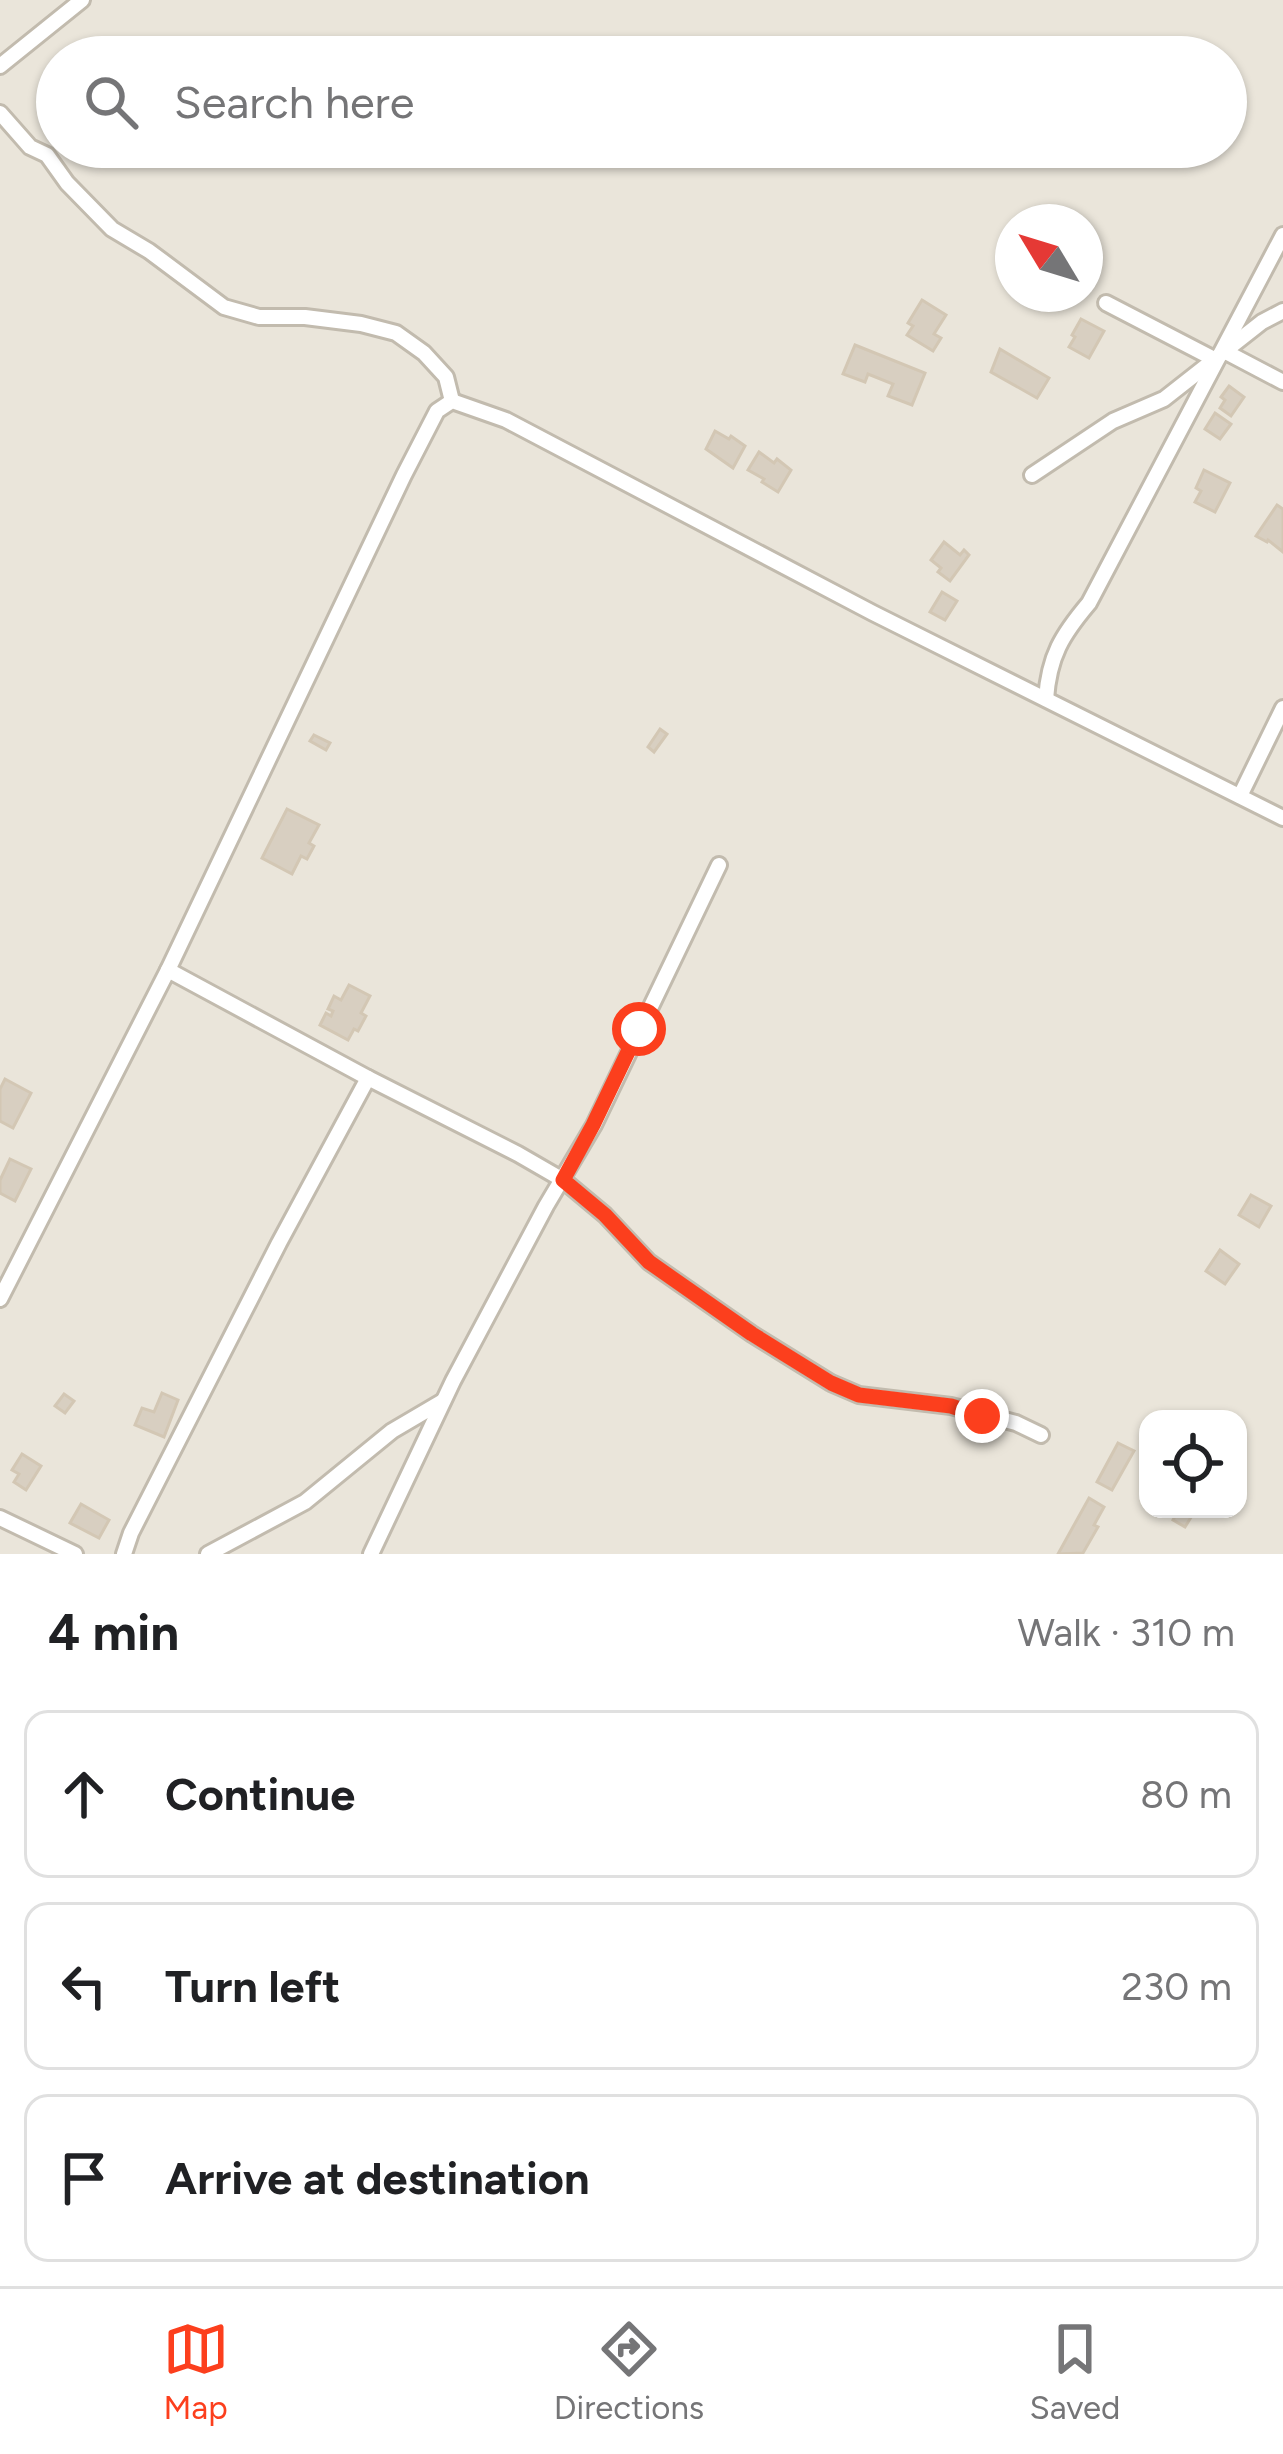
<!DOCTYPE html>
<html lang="en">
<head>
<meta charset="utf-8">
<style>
	body { margin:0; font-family:Figtree,sans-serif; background:#f2f2f2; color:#202124 }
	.controls { position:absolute; right:36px; bottom:36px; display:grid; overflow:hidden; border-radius:24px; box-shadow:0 3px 9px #0004 }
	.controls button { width:108px; height:108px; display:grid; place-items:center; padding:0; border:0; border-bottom:3px solid #e0e0e0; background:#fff; color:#202124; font:60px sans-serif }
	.compass { position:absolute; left:995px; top:204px; width:108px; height:108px; border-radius:50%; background:#fff; box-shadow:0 3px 9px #0004; rotate:308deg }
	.stop { position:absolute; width:36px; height:36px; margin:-27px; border:9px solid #fc3f1d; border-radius:50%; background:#fff }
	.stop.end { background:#fc3f1d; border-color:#fff; box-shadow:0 3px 12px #0008 }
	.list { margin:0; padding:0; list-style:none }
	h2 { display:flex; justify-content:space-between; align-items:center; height:156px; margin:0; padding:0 48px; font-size:51px }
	h2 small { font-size:39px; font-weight:400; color:#757577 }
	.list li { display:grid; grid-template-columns:78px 1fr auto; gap:36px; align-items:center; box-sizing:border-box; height:168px; margin:0 24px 24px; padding:0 24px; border:3px solid #e0e0e0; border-radius:24px }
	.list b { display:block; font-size:45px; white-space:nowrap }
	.list em { font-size:39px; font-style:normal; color:#757577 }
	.icon { flex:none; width:66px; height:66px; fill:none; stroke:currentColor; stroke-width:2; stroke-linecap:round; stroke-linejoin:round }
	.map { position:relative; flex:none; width:1283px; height:1554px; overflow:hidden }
	.search { position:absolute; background:#fff; box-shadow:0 3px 9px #0004; left:36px; right:36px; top:36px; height:132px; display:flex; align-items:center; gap:30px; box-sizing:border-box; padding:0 42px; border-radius:66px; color:#757577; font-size:45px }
	.sheet { height:732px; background:#fff }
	nav { display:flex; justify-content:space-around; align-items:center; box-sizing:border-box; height:168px; border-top:3px solid #e0e0e0; background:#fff; font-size:33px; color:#757577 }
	nav a { display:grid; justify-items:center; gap:6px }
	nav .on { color:#fc3f1d }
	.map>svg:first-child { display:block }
</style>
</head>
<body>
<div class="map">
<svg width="1283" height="1554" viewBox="0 0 1283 1554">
	<rect width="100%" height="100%" fill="#f6f3ec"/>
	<path fill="#eae5da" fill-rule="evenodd" d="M0 0H1283V1554H0ZM57 57H1226V147H57ZM1013 222H1085V294H1013ZM1148 1419H1238V1509H1148Z"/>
	<g fill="#d8cfc1" stroke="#d3c7b4" stroke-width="3">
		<polygon points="922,300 946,315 934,334 941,338 933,351 907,335 913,326 908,323"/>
		<polygon points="1081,319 1104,331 1089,358 1069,347 1075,337 1072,335"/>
		<polygon points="855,345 925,373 912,405 888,396 893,384 868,374 865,382 843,374"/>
		<polygon points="1000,349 1049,378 1037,398 991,372"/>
		<polygon points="1229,386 1244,397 1231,416 1220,408 1225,400 1221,397"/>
		<polygon points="1215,413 1231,424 1220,439 1205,429"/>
		<polygon points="715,431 729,439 731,436 745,446 733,468 706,449"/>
		<polygon points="759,452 774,463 777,459 791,470 778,492 762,482 764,479 748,470"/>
		<polygon points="1204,470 1230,483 1215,512 1195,502 1201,491 1196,488"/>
		<polygon points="1277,505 1283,509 1283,552 1268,540 1267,542 1256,536"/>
		<polygon points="944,542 960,555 964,550 969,555 950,581 938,572 941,568 931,560"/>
		<polygon points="942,592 957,601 945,620 930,612"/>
		<polygon points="660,729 667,734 654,752 648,747"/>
		<polygon points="314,735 330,743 326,750 310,741"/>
		<polygon points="287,809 319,825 309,843 314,846 307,859 301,856 292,874 262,858"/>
		<polygon points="349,985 370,996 361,1013 366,1016 358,1031 354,1029 348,1040 320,1025 326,1013 331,1016 333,1011 328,1009 334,996 341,1000"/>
		<polygon points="5,1079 31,1093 13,1128 0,1121 0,1089"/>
		<polygon points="10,1159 31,1169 15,1201 0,1193 0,1180"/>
		<polygon points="1251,1195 1271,1206 1259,1227 1239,1215"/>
		<polygon points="1220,1250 1239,1264 1225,1284 1206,1271"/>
		<polygon points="162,1393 178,1400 164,1437 135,1425 142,1408 154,1412"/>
		<polygon points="64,1394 74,1401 65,1413 55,1406"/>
		<polygon points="1118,1443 1134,1451 1112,1490 1097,1482"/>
		<polygon points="22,1454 41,1466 26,1490 14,1482 19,1474 12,1470"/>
		<polygon points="1089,1498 1104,1507 1094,1525 1098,1527 1083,1553 1058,1554"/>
		<polygon points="81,1504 109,1520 99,1538 70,1523"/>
		<polygon points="1179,1509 1193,1514 1185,1527 1173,1520"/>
	</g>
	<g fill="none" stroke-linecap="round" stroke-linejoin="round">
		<defs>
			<g id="minor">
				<polyline points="0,66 82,0"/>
				<polyline points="0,113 30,147 47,155 67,183 112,229 149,251 224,307 259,317 305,317 361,324 396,333 424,353 446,377 452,401"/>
				<polyline points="1106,303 1214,359"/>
				<polyline points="1224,351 1283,382"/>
				<polyline points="1032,475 1113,421 1164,399 1262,322 1283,311"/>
				<path d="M1046 699C1049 656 1062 635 1089 603L1283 235"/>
				<polyline points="1240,796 1283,708"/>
				<polyline points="168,970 404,475 437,411 452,401 506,420 873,613 1283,818"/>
				<polyline points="368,1078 518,1154 563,1180 605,1215 649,1262 752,1334 831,1383 859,1395 951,1406 1016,1423 1041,1435"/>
				<polyline points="0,1299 168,970 368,1078 279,1243 131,1533 124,1554"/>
				<polyline points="0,1518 75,1554"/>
				<polyline points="208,1554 305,1502 392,1431 443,1401"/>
				<polyline points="371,1554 453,1381 546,1206 594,1125 719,865"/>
			</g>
		</defs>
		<use href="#minor" stroke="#c2bbae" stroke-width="20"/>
		<use href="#minor" stroke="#fff" stroke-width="14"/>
	</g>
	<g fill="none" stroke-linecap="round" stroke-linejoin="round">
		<polyline stroke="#fc3f1d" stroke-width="15" points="639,1029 593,1125 563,1180 605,1215 649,1262 752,1334 831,1383 859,1395 951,1406 982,1416"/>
	</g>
</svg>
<div class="controls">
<button><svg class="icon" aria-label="locate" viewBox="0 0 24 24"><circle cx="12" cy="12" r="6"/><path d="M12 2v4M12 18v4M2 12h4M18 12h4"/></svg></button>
</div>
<svg class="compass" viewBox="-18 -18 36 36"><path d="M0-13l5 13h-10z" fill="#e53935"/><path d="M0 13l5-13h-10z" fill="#757577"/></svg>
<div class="stop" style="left:639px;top:1029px"></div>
<div class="stop end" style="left:982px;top:1416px"></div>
<div class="search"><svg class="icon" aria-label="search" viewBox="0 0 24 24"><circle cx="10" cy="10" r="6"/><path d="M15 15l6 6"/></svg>Search here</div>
</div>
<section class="sheet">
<h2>4 min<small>Walk · 310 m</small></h2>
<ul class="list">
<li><svg class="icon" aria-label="ahead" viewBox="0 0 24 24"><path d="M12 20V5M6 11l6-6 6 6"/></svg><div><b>Continue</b></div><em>80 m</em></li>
<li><svg class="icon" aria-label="left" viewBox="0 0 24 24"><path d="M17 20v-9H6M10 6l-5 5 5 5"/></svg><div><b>Turn left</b></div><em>230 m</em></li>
<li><svg class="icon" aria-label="arrive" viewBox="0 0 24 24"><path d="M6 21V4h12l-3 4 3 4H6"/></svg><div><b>Arrive at destination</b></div></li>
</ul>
</section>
<nav>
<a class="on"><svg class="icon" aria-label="map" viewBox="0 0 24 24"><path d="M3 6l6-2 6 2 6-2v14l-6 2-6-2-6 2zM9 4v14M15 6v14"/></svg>Map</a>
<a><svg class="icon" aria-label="directions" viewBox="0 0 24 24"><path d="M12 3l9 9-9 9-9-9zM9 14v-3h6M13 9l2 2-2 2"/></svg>Directions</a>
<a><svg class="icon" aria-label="saved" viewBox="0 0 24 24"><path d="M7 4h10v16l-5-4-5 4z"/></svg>Saved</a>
</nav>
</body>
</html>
